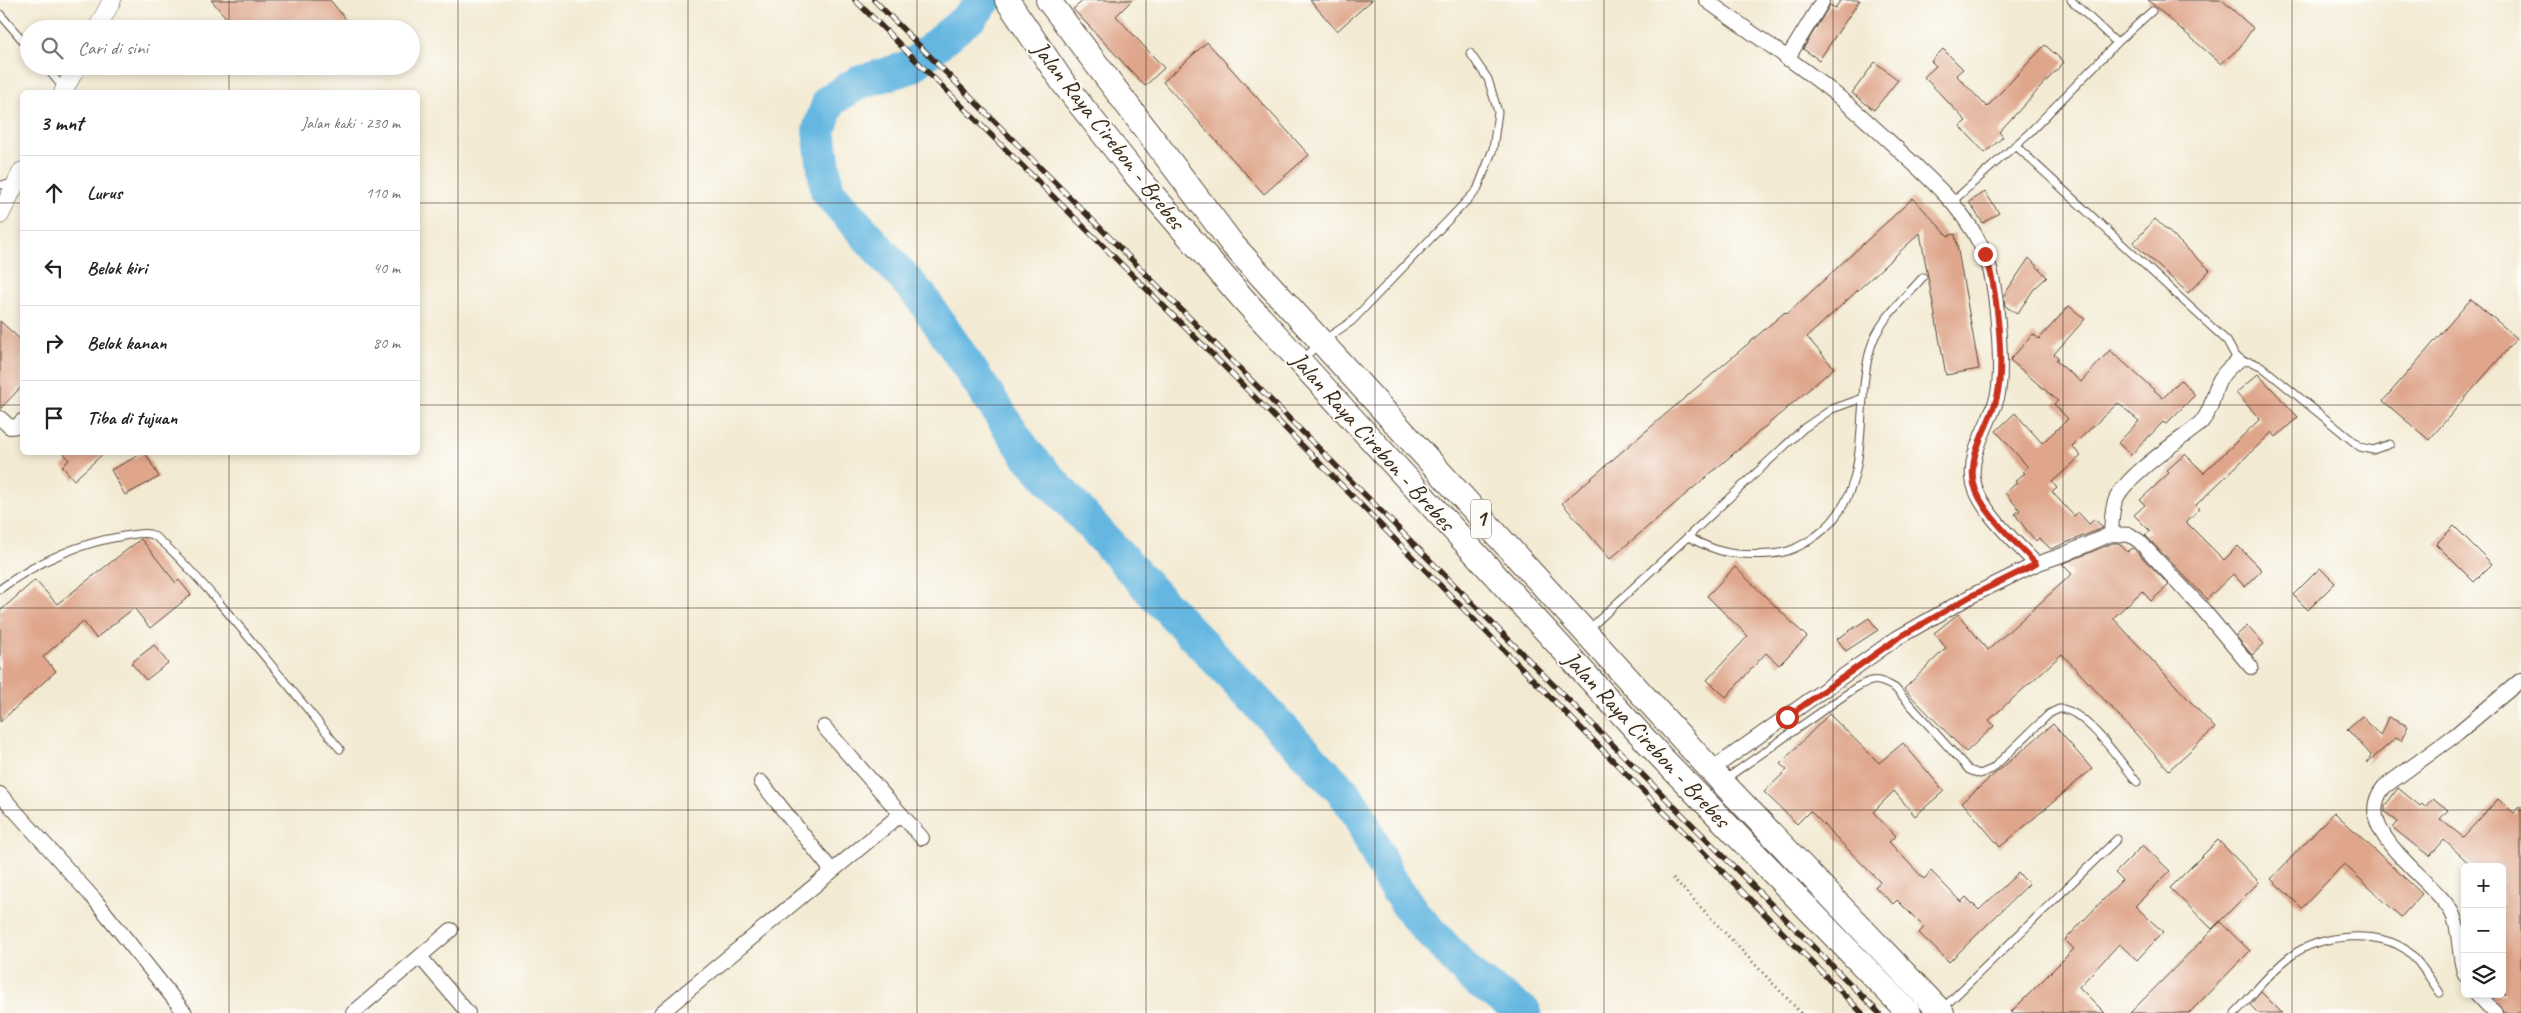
<!DOCTYPE html>
<html lang="id">
<head>
<meta charset="utf-8">
<style>
	body { margin:0; font-family:Caveat,sans-serif; background:#f6f6f6; color:#222 }
	.controls { position:absolute; right:15px; bottom:15px; display:grid; overflow:hidden; border-radius:8px; box-shadow:0 2px 8px #0003 }
	.controls button { width:45px; height:45px; display:grid; place-items:center; padding:0; border:0; border-bottom:1px solid #e0e0e0; background:#fff; color:#222; font:25px sans-serif }
	.stop { position:absolute; width:15px; height:15px; margin:-11px; border:4px solid #c8321e; border-radius:50%; background:#fff }
	.stop.end { background:#c8321e; border-color:#fff; box-shadow:0 1px 5px #0008 }
	.list { margin:0; padding:0; list-style:none }
	h2 { display:flex; justify-content:space-between; align-items:center; height:65px; margin:0; padding:0 20px; font-size:21px }
	h2 small { font-size:16px; font-weight:400; color:#767676 }
	.list li { display:grid; grid-template-columns:32px 1fr auto; gap:15px; align-items:center; box-sizing:border-box; height:75px; padding:0 20px; border-top:1px solid #e0e0e0 }
	.list b { display:block; font-size:19px; white-space:nowrap }
	.list em { font-size:16px; font-style:normal; color:#767676 }
	.icon { flex:none; width:28px; height:28px; fill:none; stroke:currentColor; stroke-width:2; stroke-linecap:round; stroke-linejoin:round }
	.map { position:relative; flex:none; width:2521px; height:1013px; overflow:hidden }
	.search { position:absolute; background:#fff; box-shadow:0 2px 8px #0003; left:20px; top:20px; width:400px; height:55px; display:flex; align-items:center; gap:12px; box-sizing:border-box; padding:0 18px; border-radius:28px; color:#767676; font-size:19px }
	.panel { position:absolute; background:#fff; box-shadow:0 2px 8px #0003; left:20px; top:90px; width:400px; height:365px; border-radius:8px }
	.map>svg:first-child { display:block }
</style>
</head>
<body>
<div class="map">
<svg width="2521" height="1013" viewBox="0 0 2521 1013">
	<rect width="100%" height="100%" fill="#fdfcf7"/>
	<filter id="ink" filterUnits="userSpaceOnUse"><feTurbulence type="fractalNoise" baseFrequency=".02" numOctaves="2"/><feDisplacementMap in="SourceGraphic" scale="10" xChannelSelector="R" yChannelSelector="G"/><feConvolveMatrix kernelMatrix="1 2 1 2 8 2 1 2 1" color-interpolation-filters="sRGB"/></filter>
	<filter id="wash" filterUnits="userSpaceOnUse"><feTurbulence type="fractalNoise" baseFrequency=".0096" numOctaves="4" result="noise"/><feDisplacementMap in="SourceGraphic" scale="20" xChannelSelector="R" yChannelSelector="G"/><feGaussianBlur stdDeviation="1.12" result="paint"/><feColorMatrix in="noise" values="0 0 0 0 0 0 0 0 0 0 0 0 0 0 0 0 0 1.4 0 .05"/><feComposite in="paint" operator="in"/></filter>
	<g filter="url(#wash)">
		<rect width="100%" height="100%" fill="#f3ead3"/>
		<g fill="none" stroke-linecap="round" stroke-linejoin="round">
			<polyline stroke="#65b7e1" stroke-width="34" points="985,0 973,14 910,67 858,83 829,101 819,130 827,191 922,298 1027,454 1156,596 1344,793 1358,813 1388,877 1414,914 1473,978 1525,1013"/>
		</g>
		<g id="blocks">
			<g fill="#dfa68b">
				<polygon points="211,0 330,0 348,22 340,29 236,29"/>
				<polygon points="1084,0 1132,0 1116,16 1164,68 1145,86 1073,9"/>
				<polygon points="1310,0 1372,0 1337,31"/>
				<polygon points="1841,0 1860,0 1819,60 1803,49 1830,5 1835,8"/>
				<polygon points="2148,0 2222,0 2253,28 2240,47 2221,64"/>
				<polygon points="1207,42 1309,155 1264,194 1163,82"/>
				<polygon points="2045,45 2064,62 1999,132 2003,137 1985,153 1960,126 1966,121 1924,77 1936,66 1931,61 1943,49 1963,69 1956,75 1987,107"/>
				<polygon points="1875,62 1898,80 1874,110 1852,93"/>
				<polygon points="1985,192 1999,213 1983,223 1969,202"/>
				<polygon points="1913,198 1948,236 1955,234 1979,369 1946,375 1920,233 1807,337 1834,368 1610,559 1562,503 1785,312 1787,314"/>
				<polygon points="2155,219 2210,270 2188,293 2133,243"/>
				<polygon points="2029,258 2047,277 2034,289 2017,314 2005,306 2004,295"/>
				<polygon points="2471,299 2517,338 2429,440 2383,401"/>
				<polygon points="2069,306 2085,319 2054,354 2058,357 2056,361 2081,382 2110,350 2163,398 2181,380 2195,395 2166,424 2163,422 2131,455 2118,443 2139,421 2118,403 2072,446 2081,456 2052,482 2057,488 2052,492 2074,516 2078,512 2089,524 2095,519 2103,528 2051,549 2039,538 2036,541 2024,527 2015,514 2020,510 2005,493 2017,483 2015,481 2025,473 2023,471 2028,467 1996,431 2015,413 2042,443 2068,419 2054,404 2058,401 2010,360 2033,334 2039,339"/>
				<polygon points="0,321 22,341 22,386 0,409"/>
				<polygon points="2258,374 2298,417 2276,437 2272,432 2196,505 2200,509 2186,522 2224,560 2238,546 2262,570 2245,587 2233,574 2207,599 2145,535 2150,531 2134,515 2145,505 2140,500 2169,473 2167,470 2185,454 2204,473 2260,419 2236,393"/>
				<polygon points="63,452 105,452 74,480 62,466 69,460"/>
				<polygon points="145,452 159,477 125,495 111,470"/>
				<polygon points="2454,526 2492,564 2474,582 2436,544"/>
				<polygon points="141,539 176,583 179,580 191,595 150,628 134,608 96,638 83,621 43,657 56,671 0,722 0,611 35,580 57,604"/>
				<polygon points="2113,543 2119,543 2127,552 2133,548 2169,585 2151,601 2142,591 2113,618 2215,728 2169,770 2062,654 1989,720 1994,726 1966,752 1904,689 1946,648 1934,633 1958,614 1988,650 2072,574 2062,564"/>
				<polygon points="1735,567 1807,637 1779,665 1766,653 1726,697 1707,680 1748,636 1707,596"/>
				<polygon points="2320,568 2335,583 2308,610 2293,595"/>
				<polygon points="1869,618 1878,630 1846,651 1837,639"/>
				<polygon points="2247,626 2264,644 2252,655 2236,636"/>
				<polygon points="154,645 168,663 146,680 131,663"/>
				<polygon points="1829,714 1879,763 1903,743 1944,791 1915,816 1894,791 1873,812 1896,836 1889,842 1924,879 1931,871 1961,902 1966,897 1979,910 2018,873 2029,884 1949,962 1919,933 1924,927 1897,900 1893,904 1875,887 1880,882 1810,811 1797,824 1764,792 1787,770 1780,764"/>
				<polygon points="2362,716 2380,736 2388,717 2408,726 2401,741 2396,738 2367,763 2371,755 2347,729"/>
				<polygon points="2053,724 2092,769 2000,847 1962,802"/>
				<polygon points="2398,788 2420,806 2422,804 2425,807 2433,798 2448,810 2440,819 2463,837 2498,799 2514,813 2521,806 2521,1013 2504,1013 2489,994 2506,994 2502,990 2502,867 2473,867 2444,840 2430,856 2417,847 2393,828 2398,822 2385,812 2385,806"/>
				<polygon points="2334,812 2422,894 2401,917 2344,864 2302,908 2271,879"/>
				<polygon points="2218,840 2259,882 2212,929 2170,888"/>
				<polygon points="2143,845 2170,871 2135,906 2163,932 2137,960 2119,944 2079,987 2105,1013 2010,1013 2074,949 2065,940 2122,880 2115,873"/>
				<polygon points="2220,922 2250,951 2189,1013 2130,1013"/>
				<polygon points="2261,992 2282,1013 2258,1013 2250,1005"/>
			</g>
		</g>
	</g>
	<g filter="url(#ink)">
		<use href="#blocks" fill-opacity="0" stroke="#574739" stroke-width="1"/>
		<g fill="none" stroke-linecap="round" stroke-linejoin="round">
			<defs>
				<g id="service">
					<polyline points="2071,0 2117,43"/>
					<polyline points="0,14 29,48"/>
					<polyline points="45,66 64,89"/>
					<polyline points="2015,145 2215,330 2227,341 2238,361 2251,362 2261,366 2360,447 2373,450 2390,444"/>
					<polyline points="0,185 14,184"/>
					<polyline points="1952,202 2029,133 2117,43 2152,11"/>
					<polyline points="1302,360 1321,342 1352,321 1477,190 1493,149 1498,112 1488,79 1470,53"/>
					<path d="M1688 537C1720 554 1735 556 1771 554 1789 553 1801 546 1816 536 1876 492 1853 413 1870 350 1877 322 1904 299 1923 277"/>
					<path d="M0 589C37 562 78 543 124 536 132 535 141 532 150 534 174 540 314 718 340 749"/>
					<polyline points="1588,630 1804,428 1832,409 1863,398"/>
					<path d="M1724 780 1855 688C1873 678 1878 678 1895 688L1969 770 1980 774 1992 769 2049 714C2051 713 2056 710 2059 709 2083 706 2123 765 2137 782"/>
					<polyline points="1942,1009 2117,839"/>
					<path d="M2235 1013C2253 995 2270 971 2291 956 2319 934 2382 928 2410 953 2421 964 2431 980 2440 993"/>
				</g>
				<g id="minor">
					<path d="M1706 0C1747 30 1790 58 1829 89 1855 109 1879 132 1903 154 1937 185 1973 218 1988 263 1997 288 2004 372 1997 398 1989 425 1967 455 1974 484 1981 512 2017 543 2036 564"/>
					<polyline points="1787,59 1822,2"/>
					<polyline points="0,418 10,427 17,426 22,421"/>
					<path d="M2111 534C2112 523 2111 510 2116 499 2128 474 2177 442 2200 424 2220 401 2207 382 2238 361"/>
					<polyline points="824,727 922,838"/>
					<polyline points="1711,770 1897,638 1971,596 2036,564 2065,554 2111,534 2130,535 2139,541 2200,606 2251,667"/>
					<polyline points="761,782 832,871"/>
					<polyline points="0,794 95,900 185,1013"/>
					<polyline points="421,958 468,1013"/>
					<path d="M2465 975C2458 956 2461 933 2453 915 2437 880 2347 831 2384 787L2454 736 2521 680"/>
					<polyline points="2477,994 2495,1013"/>
					<polyline points="353,1013 451,930"/>
					<polyline points="661,1013 901,814"/>
				</g>
				<g id="tertiary">
					<polyline points="97,29 112,0"/>
					<polyline points="63,92 77,66"/>
					<polyline points="0,215 22,171"/>
				</g>
				<g id="trunk">
					<polyline points="1007,0 1064,84 1135,174 1244,300 1661,757 1909,1013"/>
					<polyline points="1048,0 1233,245 1722,782 1942,1013"/>
				</g>
			</defs>
			<use href="#service" stroke="#574739" stroke-width="9"/>
			<use href="#minor" stroke="#574739" stroke-width="16"/>
			<use href="#tertiary" stroke="#574739" stroke-width="19"/>
			<use href="#trunk" stroke="#574739" stroke-width="26"/>
			<polyline stroke="#574739" stroke-width="3" stroke-dasharray="1 4" stroke-linecap="butt" points="1673,878 1801,1013"/>
			<use href="#service" stroke="#fff" stroke-width="7"/>
			<use href="#minor" stroke="#fff" stroke-width="14"/>
			<use href="#tertiary" stroke="#fff" stroke-width="18"/>
			<use href="#trunk" stroke="#fff" stroke-width="24"/>
			<defs>
				<g id="rail">
					<polyline points="855,0 1214,356 1862,1013"/>
					<polyline points="874,0 1879,1013"/>
				</g>
			</defs>
			<use href="#rail" stroke="#3b2a1e" stroke-width="5.5"/>
			<use href="#rail" stroke="#fdfcf7" stroke-width="4" stroke-dasharray="11" stroke-linecap="butt"/>
		</g>
	</g>
	<g fill="none" stroke-linecap="round" stroke-linejoin="round" filter="url(#ink)">
		<path stroke="#c8321e" stroke-width="6" d="M1787 717 1898 638 1971 596 2036 564C2017 543 1980 511 1974 484 1967 454 1990 425 1997 397 2005 365 1997 285 1985 254"/>
	</g>
	<path fill="none" stroke="#3b2a1e" stroke-width="1" stroke-opacity="0.55" d="M229 0V29M458 0V1013M688 0V1013M917 0V1013M1146 0V1013M1375 0V1013M1604 0V1013M1833 0V1013M2063 0V1013M2292 0V1013M229 66V92M0 203H22M418 203H2521M0 405H22M418 405H2521M229 452V1013M0 608H2521M0 810H2521"/>
	<g text-anchor="middle" dominant-baseline="central" stroke-width="4" stroke-linejoin="round" paint-order="stroke">
		<rect fill="#fdfcf7" stroke="#75695f" stroke-width="1" x="1471" y="499.5" width="20" height="39" rx="4"/>
		<g font-size="22" font-weight="bold" fill="#3b2a1e">
			<text x="1481" y="519">1</text>
		</g>
		<g font-size="24" fill="#3b2a1e" stroke="#fdfcf7">
			<text transform="translate(1109 135) rotate(52)">Jalan Raya Cirebon - Brebes</text>
			<text transform="translate(1373 441) rotate(48)">Jalan Raya Cirebon - Brebes</text>
			<text transform="translate(1647 739) rotate(47)">Jalan Raya Cirebon - Brebes</text>
		</g>
	</g>
</svg>
<div class="controls">
<button>+</button>
<button>−</button>
<button><svg class="icon" aria-label="layers" viewBox="0 0 24 24"><path d="M12 4l9 5-9 5-9-5zM3 14l9 5 9-5"/></svg></button>
</div>
<div class="stop" style="left:1787px;top:717px"></div>
<div class="stop end" style="left:1985px;top:254px"></div>
<div class="search"><svg class="icon" aria-label="search" viewBox="0 0 24 24"><circle cx="10" cy="10" r="6"/><path d="M15 15l6 6"/></svg>Cari di sini</div>
<section class="panel">
<h2>3 mnt<small>Jalan kaki · 230 m</small></h2>
<ul class="list">
<li><svg class="icon" aria-label="ahead" viewBox="0 0 24 24"><path d="M12 20V5M6 11l6-6 6 6"/></svg><div><b>Lurus</b></div><em>110 m</em></li>
<li><svg class="icon" aria-label="left" viewBox="0 0 24 24"><path d="M17 20v-9H6M10 6l-5 5 5 5"/></svg><div><b>Belok kiri</b></div><em>40 m</em></li>
<li><svg class="icon" aria-label="right" viewBox="0 0 24 24"><path d="M7 20v-9h11M14 6l5 5-5 5"/></svg><div><b>Belok kanan</b></div><em>80 m</em></li>
<li><svg class="icon" aria-label="arrive" viewBox="0 0 24 24"><path d="M6 21V4h12l-3 4 3 4H6"/></svg><div><b>Tiba di tujuan</b></div></li>
</ul>
</section>
</div>
</body>
</html>
